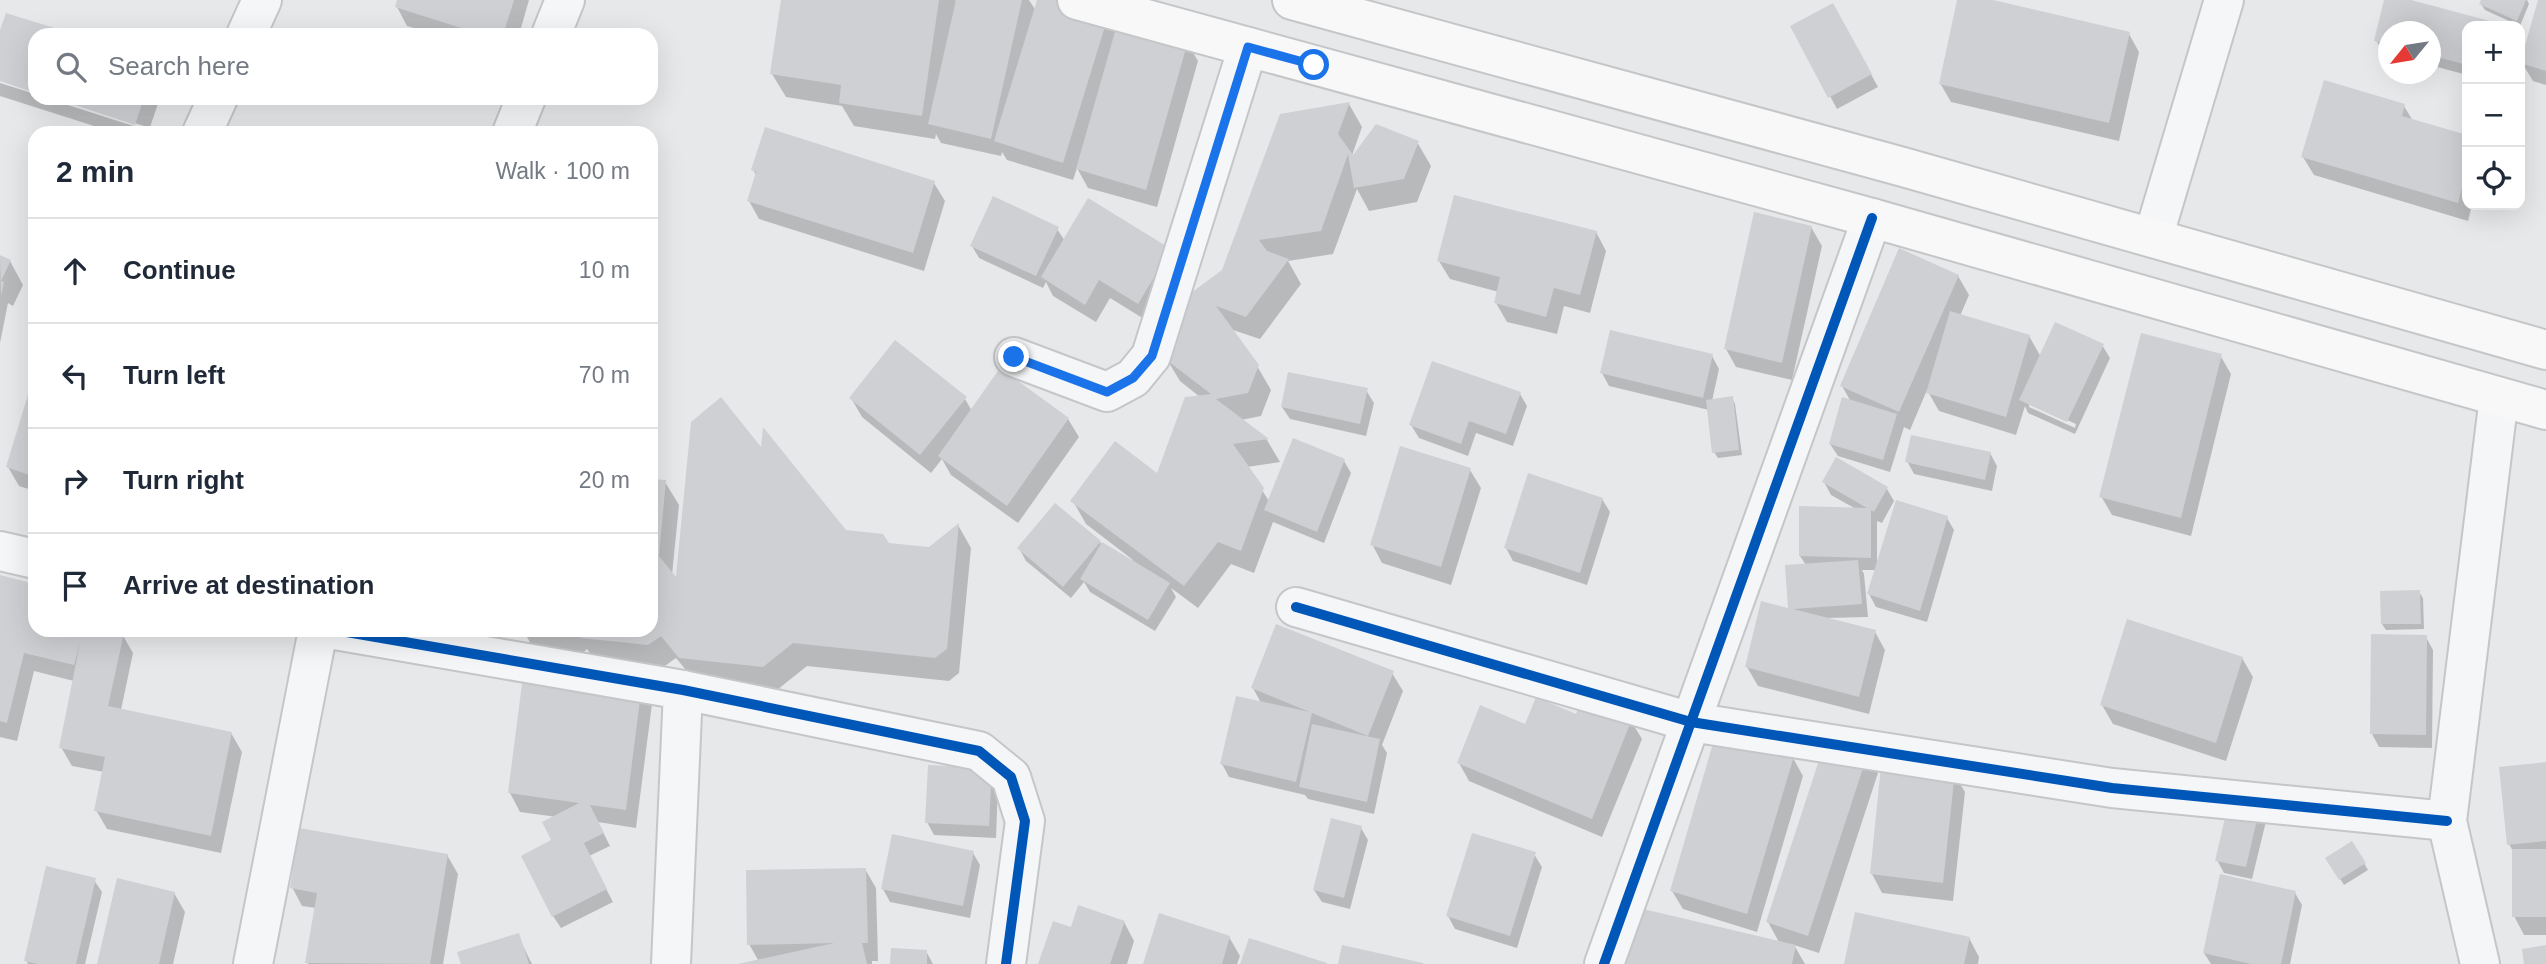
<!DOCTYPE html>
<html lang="en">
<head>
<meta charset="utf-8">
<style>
	body { margin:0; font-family:Arial,sans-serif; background:#f2f2f3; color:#1f2937 }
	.controls { position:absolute; right:21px; top:21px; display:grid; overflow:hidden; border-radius:14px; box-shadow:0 7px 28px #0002 }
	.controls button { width:63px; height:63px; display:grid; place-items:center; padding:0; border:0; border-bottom:2px solid #e0e1e3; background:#fff; color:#1f2937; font:35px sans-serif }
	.compass { position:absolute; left:2378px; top:21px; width:63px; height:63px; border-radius:50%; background:#fff; box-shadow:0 7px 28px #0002; rotate:240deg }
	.stop { position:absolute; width:21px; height:21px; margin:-16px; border:5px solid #1a73e8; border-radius:50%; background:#fff }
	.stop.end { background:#1a73e8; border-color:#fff; box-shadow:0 2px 7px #0008 }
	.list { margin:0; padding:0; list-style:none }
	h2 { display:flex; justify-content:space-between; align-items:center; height:91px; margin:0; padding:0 28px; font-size:30px }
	h2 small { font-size:23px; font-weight:400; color:#747a83 }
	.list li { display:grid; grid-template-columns:46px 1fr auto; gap:21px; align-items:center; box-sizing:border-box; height:105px; padding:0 28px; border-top:2px solid #e0e1e3 }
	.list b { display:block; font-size:26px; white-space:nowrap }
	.list em { font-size:23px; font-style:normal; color:#747a83 }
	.icon { flex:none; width:38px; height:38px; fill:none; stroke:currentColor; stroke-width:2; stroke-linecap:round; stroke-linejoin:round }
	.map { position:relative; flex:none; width:2546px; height:964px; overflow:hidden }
	.search { position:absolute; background:#fff; box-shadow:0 7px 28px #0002; left:28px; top:28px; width:630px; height:77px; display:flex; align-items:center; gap:18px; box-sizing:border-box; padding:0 24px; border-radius:21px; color:#747a83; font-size:26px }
	.panel { position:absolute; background:#fff; box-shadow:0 7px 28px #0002; left:28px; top:126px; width:630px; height:511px; border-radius:21px }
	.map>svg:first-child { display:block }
</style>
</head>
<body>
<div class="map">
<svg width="2546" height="964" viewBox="0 0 2546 964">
	<rect width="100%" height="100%" fill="#e6e8ea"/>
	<g fill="#0003" fill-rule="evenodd">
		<polygon points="399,0 529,0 519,35 437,35 407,26 397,7"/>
		<polygon points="783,0 955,0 957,2 958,0 1029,0 1036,11 1039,0 1187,42 1198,61 1157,207 1088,188 1077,168 1073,180 1007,160 1002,152 1001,156 941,143 936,134 935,139 854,126 842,106 786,97 772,74"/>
		<polygon points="1959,0 1985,0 2129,34 2139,52 2119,141 1951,102 1940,83"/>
		<polygon points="2386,0 2404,0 2500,26 2467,26 2467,75 2430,65 2430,32 2388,32 2388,54 2383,53 2376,40"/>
		<polygon points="2483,0 2527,0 2529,4 2520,26 2485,10 2481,4"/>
		<polygon points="2540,0 2546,0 2546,85 2533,81 2522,63"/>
		<polygon points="1833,5 1878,87 1837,109 1793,27"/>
		<polygon points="0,83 35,94 35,98 46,98 143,129 144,126 57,98 160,98 148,133 116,133 0,96"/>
		<polygon points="1349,104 1362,127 1350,161 1417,142 1431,166 1417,202 1369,211 1357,189 1333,254 1288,261 1301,284 1260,339 1230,329 1257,366 1271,390 1261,416 1241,420 1267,440 1280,462 1247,467 1269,501 1344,461 1351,473 1324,543 1273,522 1254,573 1231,564 1198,608 1171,588 1176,597 1155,631 1090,592 1084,582 1071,598 1026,561 1019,548 1100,542 1102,546 1132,562 1133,560 1086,524 1073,501 1158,476 1200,397 1180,381 1166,358 1224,271"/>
		<polygon points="2404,106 2413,121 2467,137 2467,205 2472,205 2468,221 2314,175 2303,157"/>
		<polygon points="753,170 934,183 945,201 924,271 759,219 749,201 756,175"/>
		<polygon points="1811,227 1822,246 1792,380 1736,367 1726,349"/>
		<polygon points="1057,229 1065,241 1170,250 1149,322 1110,298 1096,322 1053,296 1046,282 1043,288 979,258 972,246"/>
		<polygon points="1596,232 1606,251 1590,313 1564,306 1557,334 1507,322 1496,303 1499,292 1450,279 1439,261"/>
		<polygon points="0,257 10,261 23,285 13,306 8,303 0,343"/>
		<path d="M1958 276 1969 295 1960 316 2029 336 2041 357 2102 345 2110 358 2075 434 2028 413 2025 406 2016 435 1939 411 1927 390 1910 430 1904 427 1890 472 1838 456 1830 444 1851 402 1842 386ZM2029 403 2076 424 2075 428 2029 407Z"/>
		<polygon points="2220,355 2231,374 2191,536 2112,515 2101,496"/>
		<polygon points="1712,356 1719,369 1712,401 1732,398 1735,404 1742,455 1718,458 1714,452 1709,410 1609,386 1602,373"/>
		<polygon points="35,379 35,491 19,486 8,467"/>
		<polygon points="1366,390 1374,403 1366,436 1290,419 1282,407"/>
		<polygon points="1520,394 1527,406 1513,446 1476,433 1468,456 1419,438 1411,425"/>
		<polygon points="851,398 965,399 972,411 1068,419 1079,437 1018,523 951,475 942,459 931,473 862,417"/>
		<polygon points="763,452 845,532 888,545 930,549 958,525 971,548 959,673 949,681 807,666 777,690 695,681 676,658 662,668 596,661 587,649 577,658 536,653 523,630 651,630 651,480 665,482 679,505 672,575 677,581"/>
		<polygon points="1990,453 1997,466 1992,491 1914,474 1907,461"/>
		<polygon points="1470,470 1481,488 1451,585 1382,563 1372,544"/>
		<polygon points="1824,482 1887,489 1894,501 1882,523 1877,521 1877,563 1947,518 1954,530 1927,622 1876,607 1869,594 1876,570 1862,570 1864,574 1868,617 1827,618 1875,632 1885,650 1869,714 1758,686 1747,667 1790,610 1806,565 1800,556 1856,509 1831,495"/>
		<polygon points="1602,499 1610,512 1587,585 1513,561 1506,548"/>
		<polygon points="0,577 35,586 35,630 102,630 122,634 133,653 121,710 231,733 242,752 221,853 107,829 96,810 104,772 72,766 61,747 74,681 34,671 17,741 0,737"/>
		<polygon points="2419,592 2423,598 2424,629 2386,630 2382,624"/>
		<polygon points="2426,637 2433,650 2432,748 2379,747 2372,734"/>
		<polygon points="2242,658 2253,677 2226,761 2113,724 2102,705"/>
		<polygon points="1392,673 1403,691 1382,745 1387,753 1374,814 1308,799 1305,795 1229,777 1222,764 1261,703 1253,688"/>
		<polygon points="641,686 652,704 636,828 598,822 610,846 589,856 613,902 561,928 553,916 554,841 557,817 520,812 510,793"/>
		<polygon points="1577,716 1631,721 1642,739 1602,837 1469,781 1459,763 1526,726"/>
		<polygon points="1867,755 1878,773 1819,953 1794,945 1805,964 1628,964 1780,944 1768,922"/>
		<polygon points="1793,758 1803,776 1757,932 1683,909 1672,891"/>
		<polygon points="2546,764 2546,935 2524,935 2514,916 2514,853 2509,844"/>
		<polygon points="930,767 998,783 996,838 934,835 927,822"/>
		<polygon points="1954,774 1965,792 1953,901 1882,893 1872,874"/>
		<polygon points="2233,794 2268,813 2252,879 2224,873 2217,860"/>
		<polygon points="1361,828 1368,840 1350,909 1322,902 1314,890"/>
		<polygon points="2352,843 2368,870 2344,885 2327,858"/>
		<polygon points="973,853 980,865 970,918 890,902 883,889"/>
		<polygon points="1534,854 1542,867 1517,948 1455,929 1448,916"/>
		<polygon points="447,855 458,874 443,964 308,964 316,908 302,906 292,887"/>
		<polygon points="865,869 876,888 878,961 872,961 872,964 741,964 758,960 749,944"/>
		<polygon points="94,880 102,892 85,964 28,964 26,960"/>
		<polygon points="174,893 185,912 173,964 99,964"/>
		<polygon points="2295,893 2302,905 2290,964 2211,964 2204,953"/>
		<polygon points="1124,922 1134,941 1127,964 1040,964 1073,930"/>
		<polygon points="518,936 532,964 463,964"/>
		<polygon points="1229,937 1240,956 1237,964 1145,964"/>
		<polygon points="1969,938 1979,957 1978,964 1846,964"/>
		<polygon points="926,951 933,964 892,964"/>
	</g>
	<g fill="#ced0d3">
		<polygon points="397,0 514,0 503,35 483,35 395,7"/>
		<polygon points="781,0 939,0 922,116 839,103 841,85 770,74"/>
		<polygon points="956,0 1022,0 991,139 928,124"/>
		<polygon points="1037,0 1068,0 1109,13 1063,163 994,141"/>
		<polygon points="1957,0 1993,0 2130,32 2109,123 1939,84"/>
		<polygon points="2384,0 2411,0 2501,24 2501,26 2467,26 2467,65 2430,55 2430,32 2388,32 2388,44 2374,41"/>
		<polygon points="2481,0 2526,0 2517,21 2479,4"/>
		<polygon points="2538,0 2546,0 2546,71 2520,63"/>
		<polygon points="1833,3 1872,74 1828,98 1790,26"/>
		<polygon points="6,13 74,34 35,35 35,93 0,81 0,30"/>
		<polygon points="1118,21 1188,41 1146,190 1076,169"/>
		<polygon points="2324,80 2405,104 2402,116 2467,135 2467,169 2458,203 2301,157"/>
		<polygon points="54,98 144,98 135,125"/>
		<polygon points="1350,102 1338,134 1353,155 1376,124 1419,141 1404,179 1354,188 1348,154 1321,231 1259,240 1267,251 1289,259 1246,317 1216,306 1259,365 1248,393 1216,399 1269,439 1233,444 1264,488 1241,551 1218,542 1184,586 1070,501 1115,441 1157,473 1185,397 1211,394 1164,358 1187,296 1222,270 1280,114"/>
		<polygon points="765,127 935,181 913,253 747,201 756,172 751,170"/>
		<polygon points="1454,195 1597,231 1580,295 1554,288 1546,317 1494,303 1500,277 1437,261"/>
		<polygon points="993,196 1059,227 1036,276 970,246"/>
		<polygon points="1088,198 1171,249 1138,304 1099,280 1085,305 1041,277"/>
		<polygon points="1754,212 1812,226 1782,363 1724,349"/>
		<polygon points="1899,248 1959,275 1899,412 1840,386"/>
		<polygon points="0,255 11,260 1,281 4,282 1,296"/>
		<polygon points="1950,311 2030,335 2006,417 1926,393"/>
		<polygon points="2055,322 2104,344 2067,422 2019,400"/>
		<polygon points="1610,330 1713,354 1703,398 1600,373"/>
		<polygon points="2141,333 2222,354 2181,518 2099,497"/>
		<polygon points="895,340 967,397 920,455 849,398"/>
		<polygon points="1432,361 1521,392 1506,434 1469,421 1461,444 1409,425"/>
		<polygon points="1000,368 1069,418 1007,506 938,456"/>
		<polygon points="1288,372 1368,388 1360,424 1281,407"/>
		<polygon points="34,375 35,375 35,477 6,467"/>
		<polygon points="1733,396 1739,450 1712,453 1706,400"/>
		<polygon points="721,397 761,447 763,427 846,530 883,534 889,543 929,547 959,523 947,649 935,658 793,643 763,667 679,658 661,636 648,645 581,638 575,630 651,630 651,479 666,480 659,556 676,577 691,422"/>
		<polygon points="1842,397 1897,414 1883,460 1829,444"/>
		<polygon points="1911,435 1991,452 1985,480 1905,462"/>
		<polygon points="1293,438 1345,459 1317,532 1264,510"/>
		<polygon points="1400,446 1471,468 1441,567 1370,545"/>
		<polygon points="1836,457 1888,487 1874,512 1871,510 1871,558 1799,556 1799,506 1867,508 1822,482"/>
		<polygon points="1528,473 1603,498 1580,573 1504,548"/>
		<polygon points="1896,500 1948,516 1920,611 1867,594"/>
		<polygon points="1055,503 1101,541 1063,587 1017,548"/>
		<polygon points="1102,542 1170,583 1148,620 1080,579"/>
		<polygon points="1858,560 1862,604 1793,609 1876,630 1859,697 1745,667 1761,601 1788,608 1785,565"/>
		<polygon points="0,575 35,584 35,630 110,630 124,633 108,706 232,732 211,836 94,811 105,757 59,748 80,643 74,665 24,653 7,723 0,721"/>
		<polygon points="2420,590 2421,624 2381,624 2380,591"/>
		<polygon points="2127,619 2243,657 2216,743 2100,705"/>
		<polygon points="1276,624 1394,671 1368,736 1312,713 1296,782 1220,764 1236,696 1310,712 1251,688"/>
		<polygon points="2371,634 2427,635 2426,735 2370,734"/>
		<polygon points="524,668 642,684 626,810 590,805 604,833 584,843 607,889 552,917 521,856 551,840 542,822 579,803 508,793"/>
		<polygon points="1536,697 1576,714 1582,699 1632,719 1592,819 1457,763 1480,705 1525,724"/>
		<polygon points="1312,724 1380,739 1367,802 1299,787"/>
		<polygon points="1716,733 1794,756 1747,914 1670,891"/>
		<polygon points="1826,739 1868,753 1808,936 1766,922"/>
		<polygon points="1883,747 1955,772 1943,883 1870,874"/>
		<polygon points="2546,762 2546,841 2507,845 2499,767"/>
		<polygon points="928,765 992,768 989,826 925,823"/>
		<polygon points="2231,792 2262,798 2246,867 2215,861"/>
		<polygon points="1331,818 1362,826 1344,898 1313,890"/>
		<polygon points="299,828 448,854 430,964 305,963 317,893 290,888"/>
		<polygon points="1472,833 1536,852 1510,936 1446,916"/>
		<polygon points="892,834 974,851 963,906 881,889"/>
		<polygon points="2352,841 2366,863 2339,880 2325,858"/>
		<rect x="2512" y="849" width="34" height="68"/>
		<polygon points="46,866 96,878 76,964 38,964 24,961"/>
		<polygon points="866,868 868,943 862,943 867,964 738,964 834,943 747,945 746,870"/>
		<polygon points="2220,874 2296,891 2281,964 2251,964 2203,953"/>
		<polygon points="117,878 175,892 159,964 97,964"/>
		<polygon points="1078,905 1125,921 1110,964 1038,964 1053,921 1071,927"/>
		<polygon points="1639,908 1796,945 1792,964 1626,964"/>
		<polygon points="1855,912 1970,937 1964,964 1844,964"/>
		<polygon points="1159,913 1230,936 1222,964 1143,964"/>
		<polygon points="519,933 529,964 461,964 457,952"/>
		<polygon points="1249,938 1327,963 1327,964 1240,964"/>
		<polygon points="1342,945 1423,963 1423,964 1338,964"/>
		<polygon points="2546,945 2546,964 2524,964 2522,949"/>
		<polygon points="891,948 927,950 927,964 890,964"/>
	</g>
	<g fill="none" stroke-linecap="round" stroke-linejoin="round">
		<defs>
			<g id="street">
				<polyline points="246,35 262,0"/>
				<polyline points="551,35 565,0"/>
				<polyline points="202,133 218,98"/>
				<polyline points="512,133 526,98"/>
				<polyline points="2153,238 2224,0"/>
				<polyline points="1014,357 1107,392 1133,378 1151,356 1248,47"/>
				<polyline points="0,551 35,559"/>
				<polyline points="1296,607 1691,722 2112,788 2447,821"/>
				<polyline points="335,630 683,690 979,751 1011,777 1025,821 1006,964"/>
				<polyline points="253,964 318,630"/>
				<polyline points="671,964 683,690"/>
				<polyline points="1604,964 1872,218"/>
				<polyline points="2480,964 2447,821 2499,397"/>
			</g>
			<g id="secondary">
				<polyline points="1077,0 1872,218 2546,410"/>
				<polyline points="1292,0 1903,167 2546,350"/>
			</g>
		</defs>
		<use href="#street" stroke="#c4c6c8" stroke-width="42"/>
		<use href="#secondary" stroke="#c4c6c8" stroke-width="42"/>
		<use href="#street" stroke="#f5f6f7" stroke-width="38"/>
		<use href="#secondary" stroke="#f8f8f8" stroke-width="38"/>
		<defs>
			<g id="cycleway">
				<polyline points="1296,607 1691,722 2112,788 2447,821"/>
				<polyline points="335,630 683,690 979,751 1011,777 1025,821 1006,964"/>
				<polyline points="1604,964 1872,218"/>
			</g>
		</defs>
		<use href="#cycleway" stroke="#f4f6f9" stroke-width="15"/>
		<use href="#cycleway" stroke="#0057b8" stroke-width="10"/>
	</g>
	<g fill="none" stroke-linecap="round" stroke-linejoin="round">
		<polyline stroke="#1a73e8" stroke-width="9" points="1014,357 1107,392 1133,378 1152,356 1248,47 1314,65"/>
	</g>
</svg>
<div class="controls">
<button>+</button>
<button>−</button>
<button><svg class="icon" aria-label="locate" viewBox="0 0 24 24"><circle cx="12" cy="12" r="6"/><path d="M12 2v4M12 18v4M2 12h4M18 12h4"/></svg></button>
</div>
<svg class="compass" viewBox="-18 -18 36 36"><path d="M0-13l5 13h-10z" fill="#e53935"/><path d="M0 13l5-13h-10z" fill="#747a83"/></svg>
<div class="stop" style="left:1314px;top:65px"></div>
<div class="stop end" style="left:1014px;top:357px"></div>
<div class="search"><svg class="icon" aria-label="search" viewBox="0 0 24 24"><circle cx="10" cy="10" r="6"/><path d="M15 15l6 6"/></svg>Search here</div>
<section class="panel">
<h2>2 min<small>Walk · 100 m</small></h2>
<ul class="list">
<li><svg class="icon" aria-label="ahead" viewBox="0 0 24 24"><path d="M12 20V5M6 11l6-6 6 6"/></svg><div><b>Continue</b></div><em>10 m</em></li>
<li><svg class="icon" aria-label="left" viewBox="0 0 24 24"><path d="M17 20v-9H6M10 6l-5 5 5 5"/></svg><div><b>Turn left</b></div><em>70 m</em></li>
<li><svg class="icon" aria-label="right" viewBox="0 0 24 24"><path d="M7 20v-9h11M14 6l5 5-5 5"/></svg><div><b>Turn right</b></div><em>20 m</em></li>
<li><svg class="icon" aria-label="arrive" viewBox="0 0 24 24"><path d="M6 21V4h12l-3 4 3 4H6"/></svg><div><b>Arrive at destination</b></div></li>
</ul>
</section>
</div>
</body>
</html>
